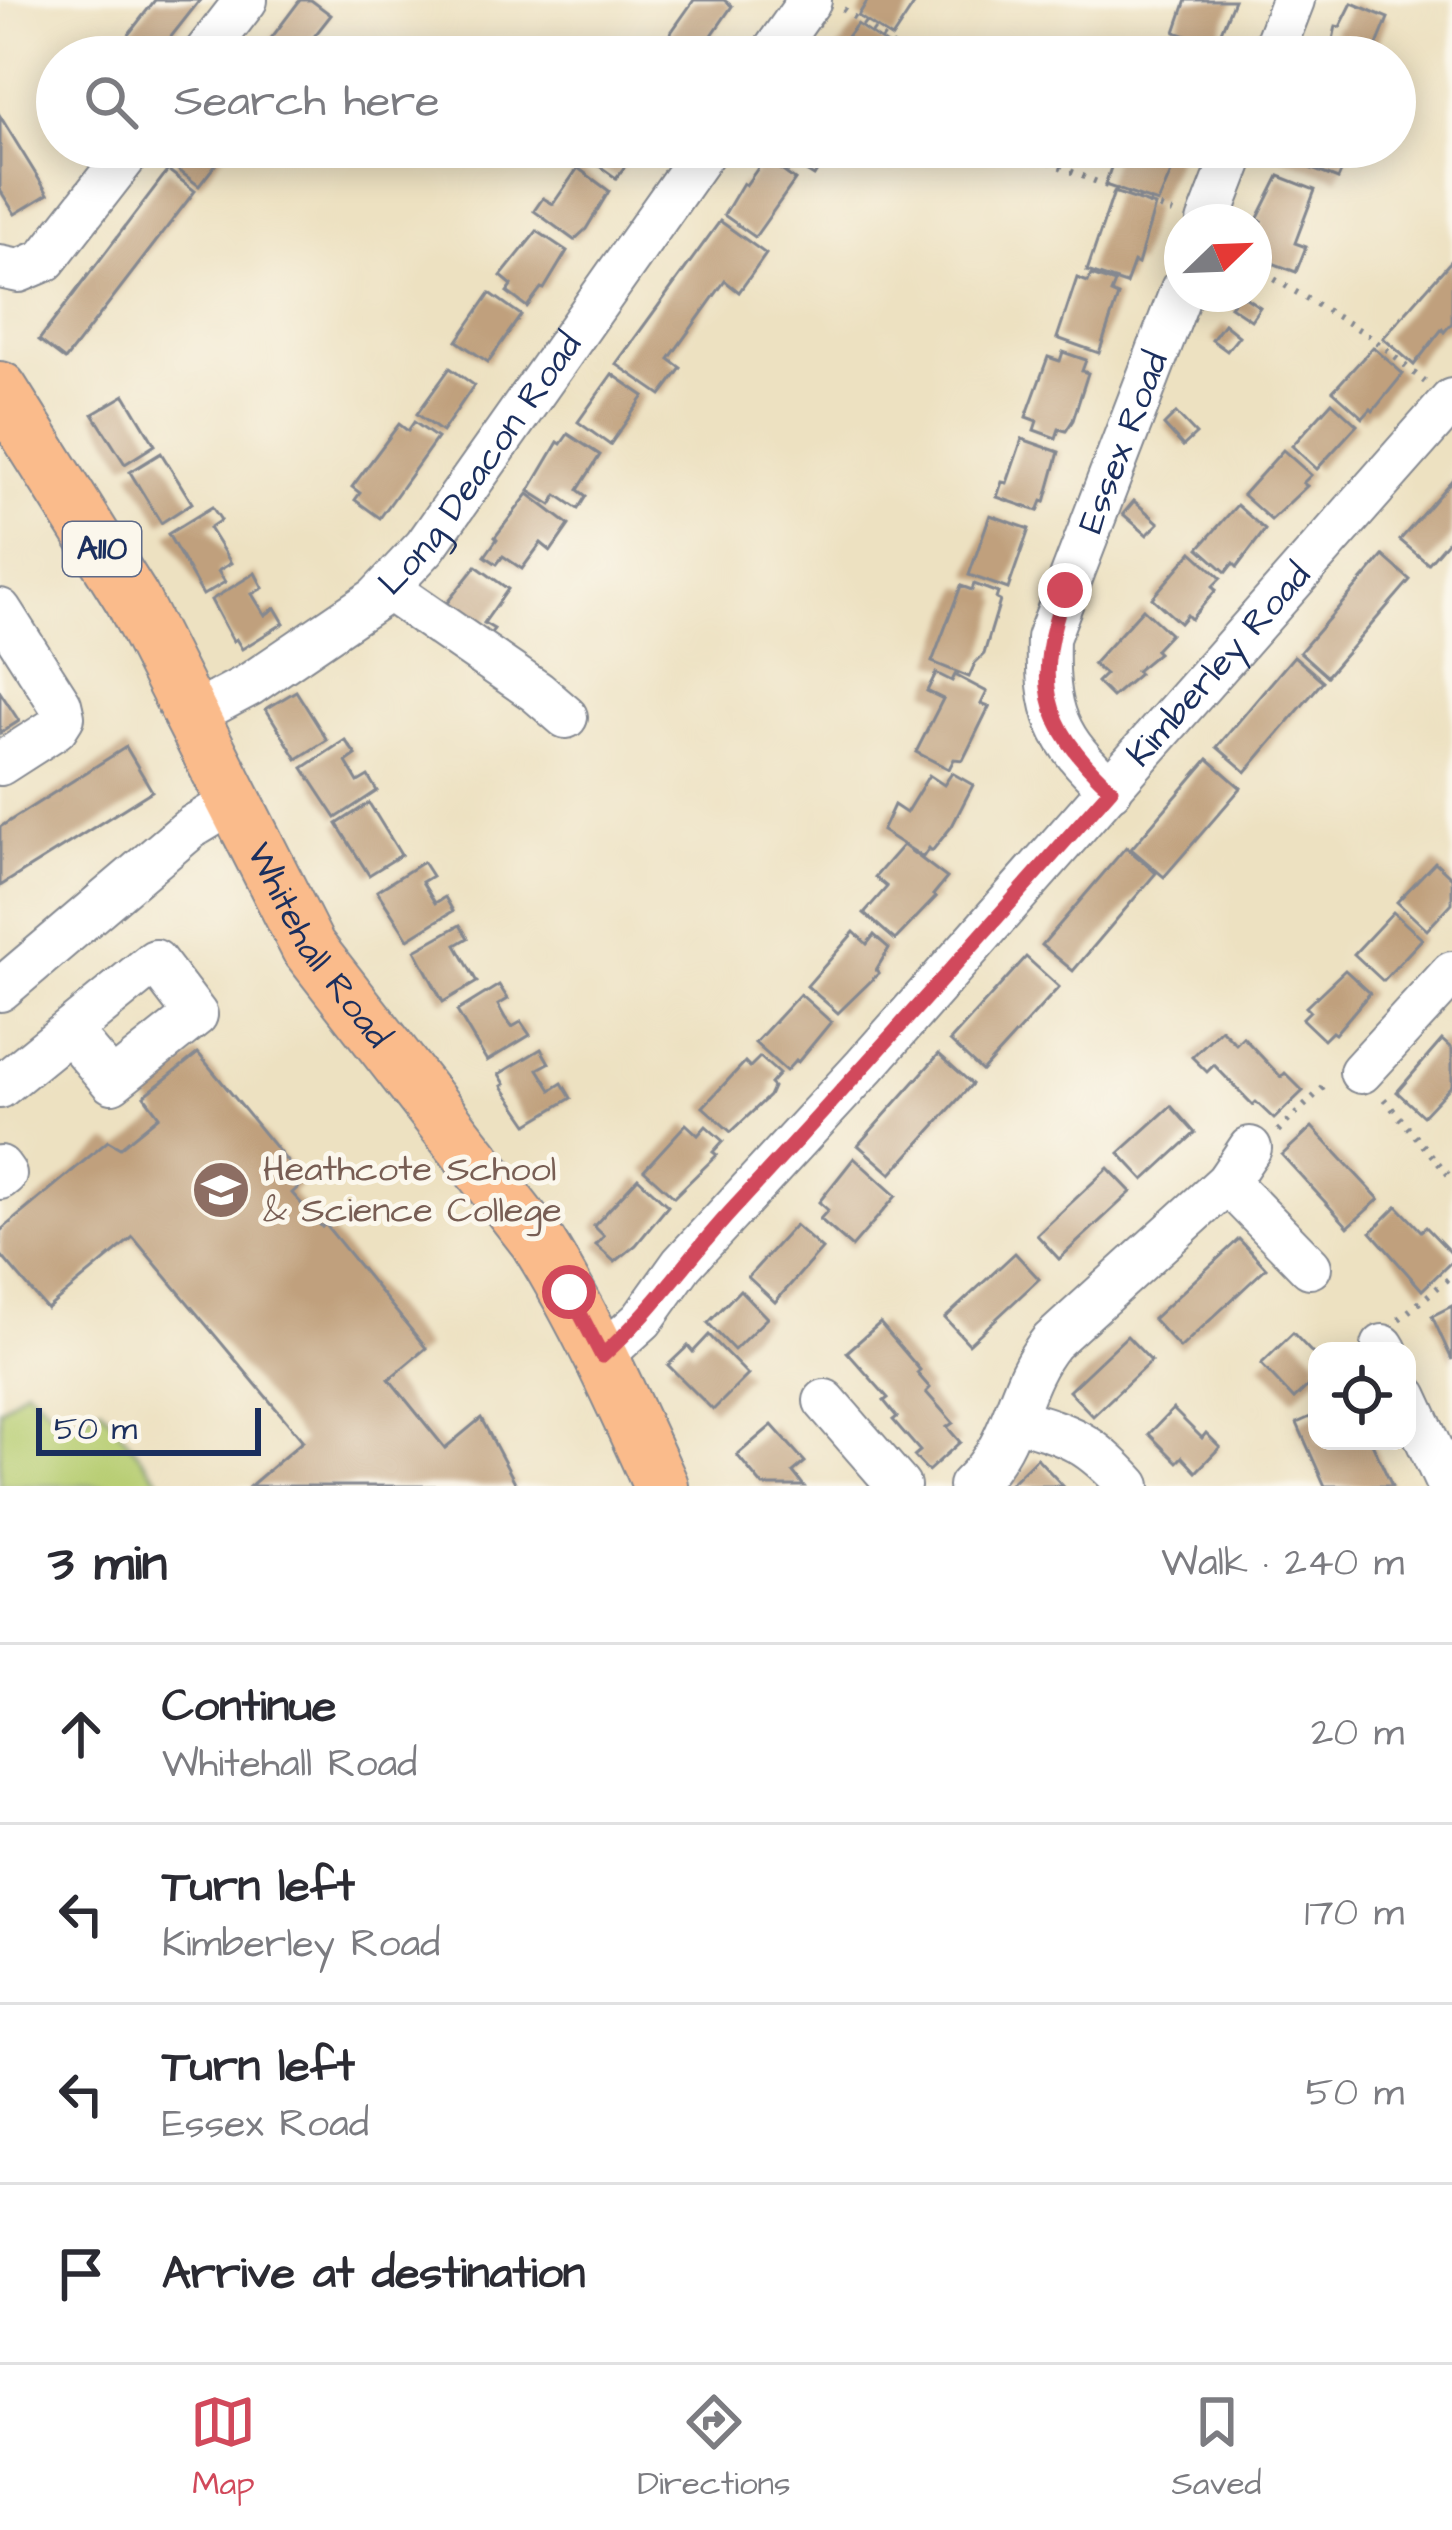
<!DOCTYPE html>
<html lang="en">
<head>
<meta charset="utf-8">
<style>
	body { margin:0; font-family:"Architects Daughter",sans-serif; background:#f2f2f3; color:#2b2b33 }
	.controls { position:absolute; right:36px; bottom:36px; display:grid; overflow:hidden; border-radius:24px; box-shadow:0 6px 30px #0003 }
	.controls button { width:108px; height:108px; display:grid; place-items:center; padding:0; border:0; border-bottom:3px solid #e1e1e2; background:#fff; color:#2b2b33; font:60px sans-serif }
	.compass { position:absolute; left:1164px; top:204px; width:108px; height:108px; border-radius:50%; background:#fff; box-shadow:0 6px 30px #0003; rotate:67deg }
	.scale { position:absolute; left:36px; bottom:30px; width:225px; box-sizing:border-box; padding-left:12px; border:6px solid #1b2f5e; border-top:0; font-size:33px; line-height:42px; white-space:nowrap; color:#1b2f5e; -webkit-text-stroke:9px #fbf7ec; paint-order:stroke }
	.stop { position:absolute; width:36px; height:36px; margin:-27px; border:9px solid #d1495b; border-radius:50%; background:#fff }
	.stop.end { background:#d1495b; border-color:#fff; box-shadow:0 3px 12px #0008 }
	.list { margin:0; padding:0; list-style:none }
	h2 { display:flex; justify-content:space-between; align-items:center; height:156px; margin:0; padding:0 48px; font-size:51px }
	h2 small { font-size:39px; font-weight:400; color:#7c7c81 }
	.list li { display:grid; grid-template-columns:78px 1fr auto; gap:36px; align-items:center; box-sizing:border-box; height:180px; padding:0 48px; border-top:3px solid #e1e1e2 }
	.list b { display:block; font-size:45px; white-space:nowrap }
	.list p { margin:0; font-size:39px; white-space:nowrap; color:#7c7c81 }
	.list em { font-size:39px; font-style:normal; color:#7c7c81 }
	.icon { flex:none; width:66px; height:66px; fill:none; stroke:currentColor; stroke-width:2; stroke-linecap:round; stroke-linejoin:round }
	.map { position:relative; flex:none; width:1452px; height:1486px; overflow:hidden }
	.search { position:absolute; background:#fff; box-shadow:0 6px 30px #0003; left:36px; right:36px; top:36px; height:132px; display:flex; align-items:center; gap:30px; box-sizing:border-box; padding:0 42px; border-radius:66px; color:#7c7c81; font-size:45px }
	.sheet { height:876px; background:#fff }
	nav { display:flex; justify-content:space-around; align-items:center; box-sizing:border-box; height:168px; border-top:3px solid #e1e1e2; background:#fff; font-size:33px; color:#7c7c81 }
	nav a { display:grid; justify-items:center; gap:6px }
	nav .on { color:#d1495b }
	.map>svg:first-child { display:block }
</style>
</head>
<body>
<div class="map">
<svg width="1452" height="1486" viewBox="0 0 1452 1486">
	<rect width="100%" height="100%" fill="#fbf7ec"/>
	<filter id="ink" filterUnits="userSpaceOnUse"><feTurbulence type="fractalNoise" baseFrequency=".00833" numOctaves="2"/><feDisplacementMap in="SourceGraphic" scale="24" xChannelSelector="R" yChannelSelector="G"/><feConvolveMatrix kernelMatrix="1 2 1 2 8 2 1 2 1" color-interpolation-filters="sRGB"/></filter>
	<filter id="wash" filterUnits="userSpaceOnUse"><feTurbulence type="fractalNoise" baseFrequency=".004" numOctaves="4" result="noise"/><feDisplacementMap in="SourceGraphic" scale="48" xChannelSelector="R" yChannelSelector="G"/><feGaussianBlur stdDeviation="2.7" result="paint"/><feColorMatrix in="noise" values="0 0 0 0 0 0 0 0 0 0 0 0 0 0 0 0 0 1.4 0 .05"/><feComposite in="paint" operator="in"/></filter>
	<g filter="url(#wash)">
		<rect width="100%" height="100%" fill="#ede1c1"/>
		<polygon fill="#b7cd72" stroke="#697e68" stroke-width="3" points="26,1388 61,1421 77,1421 101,1407 164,1486 0,1486 0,1409"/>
		<g id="blocks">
			<g fill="#c0a07d">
				<polygon points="155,0 200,0 155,57 111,57"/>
				<polygon points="300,0 311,0 331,15 298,57 257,57"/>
				<polygon points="694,0 724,0 732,6 699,54 670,34"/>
				<polygon points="868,0 917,0 892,38 858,16"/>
				<polygon points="1186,0 1234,0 1215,46 1175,32"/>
				<polygon points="1352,3 1388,18 1372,57 1351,57 1331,49 1336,26 1340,27"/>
				<polygon points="857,24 889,46 881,57 831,57"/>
				<polygon points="1173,42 1214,56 1214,57 1167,57"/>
				<polygon points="0,116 48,194 15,214 0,190"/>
				<polygon points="188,147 229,147 199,186 173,166"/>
				<polygon points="595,147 640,147 616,178 588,158"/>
				<polygon points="773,147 824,147 817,158 823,162 814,176 793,163 788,171 766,157"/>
				<polygon points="1118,147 1132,151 1133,147 1182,147 1158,203 1105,185"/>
				<polygon points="1285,147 1290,148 1352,147 1338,179 1281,157"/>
				<polygon points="765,158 795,180 755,237 724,215 743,183 746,185"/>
				<polygon points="578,168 609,191 586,229 574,240 534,211 543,198 553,204"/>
				<polygon points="168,170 195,191 65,360 39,340"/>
				<polygon points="1279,176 1315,190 1295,243 1306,247 1296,272 1254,256 1254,239 1262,221 1257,220"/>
				<polygon points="1114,192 1155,206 1138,264 1134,262 1126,284 1087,271"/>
				<polygon points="720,221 766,254 739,292 725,281 669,359 681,368 661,395 616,364"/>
				<polygon points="537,231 567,251 544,289 541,288 527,307 507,292 512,285 501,276"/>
				<polygon points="1452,260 1452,323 1444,332 1442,329 1414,365 1383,338"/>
				<polygon points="1091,275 1115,283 1111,293 1118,296 1099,353 1057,338 1077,278 1088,282"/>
				<polygon points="490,293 521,315 488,362 457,341"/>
				<polygon points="1240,294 1260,307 1251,320 1230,306"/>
				<polygon points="1224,324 1239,336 1227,351 1212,340"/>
				<polygon points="1373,347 1403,374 1373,411 1371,409 1363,418 1333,391"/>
				<polygon points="1063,352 1086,360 1082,371 1088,373 1073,420 1066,431 1059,429 1056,438 1034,430 1037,421 1026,417 1048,357 1060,361"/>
				<polygon points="450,368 474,385 442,432 417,414"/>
				<polygon points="612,374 644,396 610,445 578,422"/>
				<polygon points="125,395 155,445 125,464 93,414"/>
				<polygon points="1332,402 1357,425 1317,469 1292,446"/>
				<polygon points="1176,413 1196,434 1183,446 1164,425"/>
				<polygon points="414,422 437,438 380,518 355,500 360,493 352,487 399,424 408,431"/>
				<polygon points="568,434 600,455 578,490 586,496 578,509 557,495 551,505 529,491 558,442 561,444"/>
				<polygon points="1022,439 1059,452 1045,502 1042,501 1038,511 997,497 1002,482 1007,483"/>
				<polygon points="1283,450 1311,475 1303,483 1307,486 1271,520 1243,495"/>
				<polygon points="161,453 192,503 161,523 130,472"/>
				<polygon points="1452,480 1452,536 1428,564 1400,540"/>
				<polygon points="528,494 569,525 551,551 541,543 522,569 503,556 497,564 485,556 497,539 495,537"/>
				<polygon points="1134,501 1159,523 1147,535 1123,514"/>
				<polygon points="1237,505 1265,530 1237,567 1233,563 1226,572 1199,548"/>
				<polygon points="212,507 221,520 209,528 231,563 218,571 225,582 203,595 168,534"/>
				<polygon points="990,515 1029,529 1008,589 969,575"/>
				<polygon points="1192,552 1221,578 1212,587 1216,590 1191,619 1187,615 1180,623 1152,598"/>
				<polygon points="1383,556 1410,580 1327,676 1300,652"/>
				<polygon points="476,566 508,589 484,623 494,629 483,644 446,604"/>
				<polygon points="255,573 263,588 252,594 265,615 275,608 284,623 242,649 236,639 233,641 211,600"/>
				<polygon points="974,584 998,593 996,599 1000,601 984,654 975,663 969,677 932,662 961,586 972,590"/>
				<polygon points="1143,609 1170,634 1155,650 1158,653 1136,671 1139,674 1112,697 1097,682 1105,674 1093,664"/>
				<polygon points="1294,656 1323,681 1246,772 1217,747"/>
				<polygon points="936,673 952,681 955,675 987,692 981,704 989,707 963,760 954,759 949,769 916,752 943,699 927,691"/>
				<polygon points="296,691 327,740 297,759 266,709"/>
				<polygon points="0,692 19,721 0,733"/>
				<polygon points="345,740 356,755 346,762 358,782 368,776 377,791 336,818 303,768"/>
				<polygon points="126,747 152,791 0,886 0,827"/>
				<polygon points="1208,759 1241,788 1164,877 1131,849"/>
				<polygon points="952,773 973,785 952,826 932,851 929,848 923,857 882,831 894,805 906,813 929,775 944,785"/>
				<polygon points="369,803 401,855 369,875 337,824"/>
				<polygon points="903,845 947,878 933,895 936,897 895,940 864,913 887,887 875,877"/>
				<polygon points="1126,847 1156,873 1073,971 1042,945"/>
				<polygon points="423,862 432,876 422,882 435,903 445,897 453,911 408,939 377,891"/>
				<polygon points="1435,862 1452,878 1452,903 1427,930 1397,902"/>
				<polygon points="1393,912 1422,939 1383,981 1354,954"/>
				<polygon points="460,925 468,938 456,945 477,982 443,1002 415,950"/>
				<polygon points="854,932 867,944 874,935 889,948 876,970 879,973 838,1013 807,986"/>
				<polygon points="1026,957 1059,987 982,1071 950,1041"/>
				<polygon points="1345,970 1370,993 1335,1034 1332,1032 1324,1040 1302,1019 1310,1011 1306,1007"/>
				<polygon points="499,985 508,999 498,1005 505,1018 512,1027 521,1022 530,1035 487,1061 457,1011"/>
				<polygon points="800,994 831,1022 798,1062 796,1060 786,1071 755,1043"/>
				<polygon points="1221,1029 1236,1044 1243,1037 1281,1077 1285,1073 1303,1091 1274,1119 1256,1102 1253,1105 1214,1065 1207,1072 1192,1057"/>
				<polygon points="1442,1040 1452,1049 1452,1085 1423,1116 1397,1092"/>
				<polygon points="541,1049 549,1063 538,1069 551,1090 562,1083 571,1098 528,1124 502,1086 505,1084 499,1074"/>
				<polygon points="198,1053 304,1182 292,1193 322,1227 325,1224 426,1348 389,1379 445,1448 481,1418 517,1486 250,1486 303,1441 133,1237 47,1309 0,1254 0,1231 108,1141 120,1148 159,1116 144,1096"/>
				<polygon points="939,1054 972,1084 891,1174 858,1145"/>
				<polygon points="760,1057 779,1074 770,1084 773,1087 769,1096 731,1132 703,1107 745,1062 750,1067"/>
				<polygon points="1171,1106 1195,1133 1144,1180 1119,1153"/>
				<polygon points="686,1124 698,1135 706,1126 723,1141 713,1152 717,1155 674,1197 644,1170"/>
				<polygon points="1312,1127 1379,1199 1348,1227 1282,1155"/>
				<polygon points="854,1158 896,1196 852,1247 820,1219 828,1210 819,1202"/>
				<polygon points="1108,1168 1131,1192 1059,1259 1037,1235"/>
				<polygon points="638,1178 668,1206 636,1245 615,1262 596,1245 604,1236 594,1226"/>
				<polygon points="1397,1206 1421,1231 1426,1227 1452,1254 1452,1261 1422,1290 1371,1232"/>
				<polygon points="795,1225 822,1249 775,1302 748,1277"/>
				<polygon points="1239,1239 1266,1268 1180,1348 1153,1319"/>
				<polygon points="1015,1253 1039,1279 969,1344 945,1318"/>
				<polygon points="740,1290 767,1318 734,1350 708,1323"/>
				<polygon points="1452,1306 1452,1360 1432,1316"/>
				<polygon points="880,1323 920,1370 917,1373 930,1388 926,1392 953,1423 947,1427 960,1442 928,1471 914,1456 920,1451 893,1420 897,1417 884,1401 888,1398 847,1352"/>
				<polygon points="1293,1333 1317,1358 1317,1377 1294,1399 1261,1364"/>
				<polygon points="709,1335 748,1375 713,1410 668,1365 688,1346 693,1352"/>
				<polygon points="1127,1336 1151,1361 1093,1416 1069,1391"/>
				<polygon points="1173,1409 1202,1438 1206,1433 1220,1447 1196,1472 1182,1457 1177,1462 1149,1434"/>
				<polygon points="1317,1414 1317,1441 1371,1441 1392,1486 1325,1486 1297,1423"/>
				<polygon points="772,1425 805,1462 793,1472 804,1486 763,1486 737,1455"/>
				<polygon points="1037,1458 1063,1486 1008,1486"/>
			</g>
		</g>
	</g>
	<g filter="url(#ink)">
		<use href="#blocks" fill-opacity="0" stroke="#848890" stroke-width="3"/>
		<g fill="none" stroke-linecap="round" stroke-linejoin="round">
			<defs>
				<g id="minor">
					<polyline points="202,57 246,0"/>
					<polyline points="770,57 810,0"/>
					<polyline points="1271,57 1293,0"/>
					<polyline points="1208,222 1237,147"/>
					<polyline points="0,267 19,271 45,260 133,147"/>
					<polyline points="388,589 537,692 566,717"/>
					<polyline points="0,610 60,704 63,717 56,728 0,764"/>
					<path id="s1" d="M191 716 249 685 377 598 425 547 707 147"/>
					<path id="s2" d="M1111 789C1055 738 1046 712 1048 638L1182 289"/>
					<polyline points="0,990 192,827 235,801"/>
					<polyline points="1361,1072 1452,973"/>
					<polyline points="0,1087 155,961 196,1015 112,1082 69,1031"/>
					<polyline points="0,1167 5,1174 0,1178"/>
					<polyline points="1227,1182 1310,1267"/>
					<polyline points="1383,1346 1386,1351"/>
					<path id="s3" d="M602 1356 642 1320 682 1264 865 1066 1452 400"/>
					<polyline points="1407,1397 1448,1486"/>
					<polyline points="825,1401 899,1486"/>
					<path d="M1015 1419C1071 1436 1089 1441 1129 1486"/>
					<path d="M970 1486C1019 1440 1013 1389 1051 1342L1227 1182 1250 1148"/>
				</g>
				<g id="major">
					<path id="s4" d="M0 389 132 599 308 947 537 1241C586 1319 623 1402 661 1486"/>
				</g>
			</defs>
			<use href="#minor" stroke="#848890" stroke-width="46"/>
			<use href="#major" stroke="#848890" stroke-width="58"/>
			<g stroke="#848890" stroke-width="6" stroke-dasharray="3 9" stroke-linecap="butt">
				<polyline points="843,9 908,57"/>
				<polyline points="1030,147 1053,164 1173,213"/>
				<polyline points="1254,267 1368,335 1425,382"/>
				<polyline points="1384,1099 1452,1179"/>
				<polyline points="1278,1131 1329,1082"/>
				<polyline points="1399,1319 1452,1276"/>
			</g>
			<use href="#minor" stroke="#fff" stroke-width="42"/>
			<use href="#major" stroke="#fabb8b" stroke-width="54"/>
		</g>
	</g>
	<g fill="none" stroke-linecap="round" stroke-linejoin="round" filter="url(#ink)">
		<path stroke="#d1495b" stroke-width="15" d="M569 1292 602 1356C652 1312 690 1255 736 1206 863 1069 987 929 1111 789 1040 724 1034 679 1065 590"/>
	</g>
	<defs>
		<symbol id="school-disc" viewBox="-11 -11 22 22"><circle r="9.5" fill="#8d6e63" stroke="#fbf7ec"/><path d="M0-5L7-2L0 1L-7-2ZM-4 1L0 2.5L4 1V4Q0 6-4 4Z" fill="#fff"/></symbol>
	</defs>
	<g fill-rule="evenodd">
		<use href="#school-disc" x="188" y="1157" width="66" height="66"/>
	</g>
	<g text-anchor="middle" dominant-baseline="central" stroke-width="10" stroke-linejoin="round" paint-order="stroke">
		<rect fill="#fbf7ec" stroke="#5e6b89" stroke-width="3" x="63" y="522" width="78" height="54" rx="9"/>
		<g font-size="33" font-weight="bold" fill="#1b2f5e">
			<text x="102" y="549">A110</text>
		</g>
		<g font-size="36" fill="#1b2f5e" stroke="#fbf7ec">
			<text stroke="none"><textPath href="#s2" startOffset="381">Essex Road</textPath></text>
			<text stroke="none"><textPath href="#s1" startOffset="390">Long Deacon Road</textPath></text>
			<text stroke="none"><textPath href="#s3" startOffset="927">Kimberley Road</textPath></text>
			<text stroke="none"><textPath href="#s4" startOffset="642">Whitehall Road</textPath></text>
		</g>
		<g font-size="36" fill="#785e54" stroke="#fbf7ec" text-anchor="start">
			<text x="263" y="1169">Heathcote School<tspan x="263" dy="41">&amp; Science College</tspan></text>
		</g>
	</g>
</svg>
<div class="controls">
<button><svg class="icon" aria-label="locate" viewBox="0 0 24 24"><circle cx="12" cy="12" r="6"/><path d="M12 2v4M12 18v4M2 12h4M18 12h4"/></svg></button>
</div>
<svg class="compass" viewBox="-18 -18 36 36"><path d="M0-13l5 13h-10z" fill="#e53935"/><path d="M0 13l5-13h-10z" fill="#7c7c81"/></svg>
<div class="scale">50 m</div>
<div class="stop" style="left:569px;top:1292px"></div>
<div class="stop end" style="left:1065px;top:590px"></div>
<div class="search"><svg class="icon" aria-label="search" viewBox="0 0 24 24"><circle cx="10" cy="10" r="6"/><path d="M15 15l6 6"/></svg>Search here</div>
</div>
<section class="sheet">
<h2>3 min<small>Walk · 240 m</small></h2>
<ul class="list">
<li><svg class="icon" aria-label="ahead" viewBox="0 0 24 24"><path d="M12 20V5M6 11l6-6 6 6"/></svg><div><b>Continue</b><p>Whitehall Road</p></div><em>20 m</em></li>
<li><svg class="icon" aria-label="left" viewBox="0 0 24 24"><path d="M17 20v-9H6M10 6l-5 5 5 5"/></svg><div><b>Turn left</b><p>Kimberley Road</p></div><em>170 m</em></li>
<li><svg class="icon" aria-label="left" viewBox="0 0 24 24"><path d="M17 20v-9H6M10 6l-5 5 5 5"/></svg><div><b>Turn left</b><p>Essex Road</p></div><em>50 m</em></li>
<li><svg class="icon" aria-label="arrive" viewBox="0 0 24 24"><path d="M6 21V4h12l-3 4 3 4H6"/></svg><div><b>Arrive at destination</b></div></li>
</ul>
</section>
<nav>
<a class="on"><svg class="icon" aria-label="map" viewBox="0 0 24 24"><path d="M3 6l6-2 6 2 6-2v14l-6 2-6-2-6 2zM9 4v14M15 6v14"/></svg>Map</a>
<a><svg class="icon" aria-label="directions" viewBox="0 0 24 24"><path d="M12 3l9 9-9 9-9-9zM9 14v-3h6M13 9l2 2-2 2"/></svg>Directions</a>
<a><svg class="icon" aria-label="saved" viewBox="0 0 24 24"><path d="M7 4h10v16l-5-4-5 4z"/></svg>Saved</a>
</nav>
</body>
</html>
